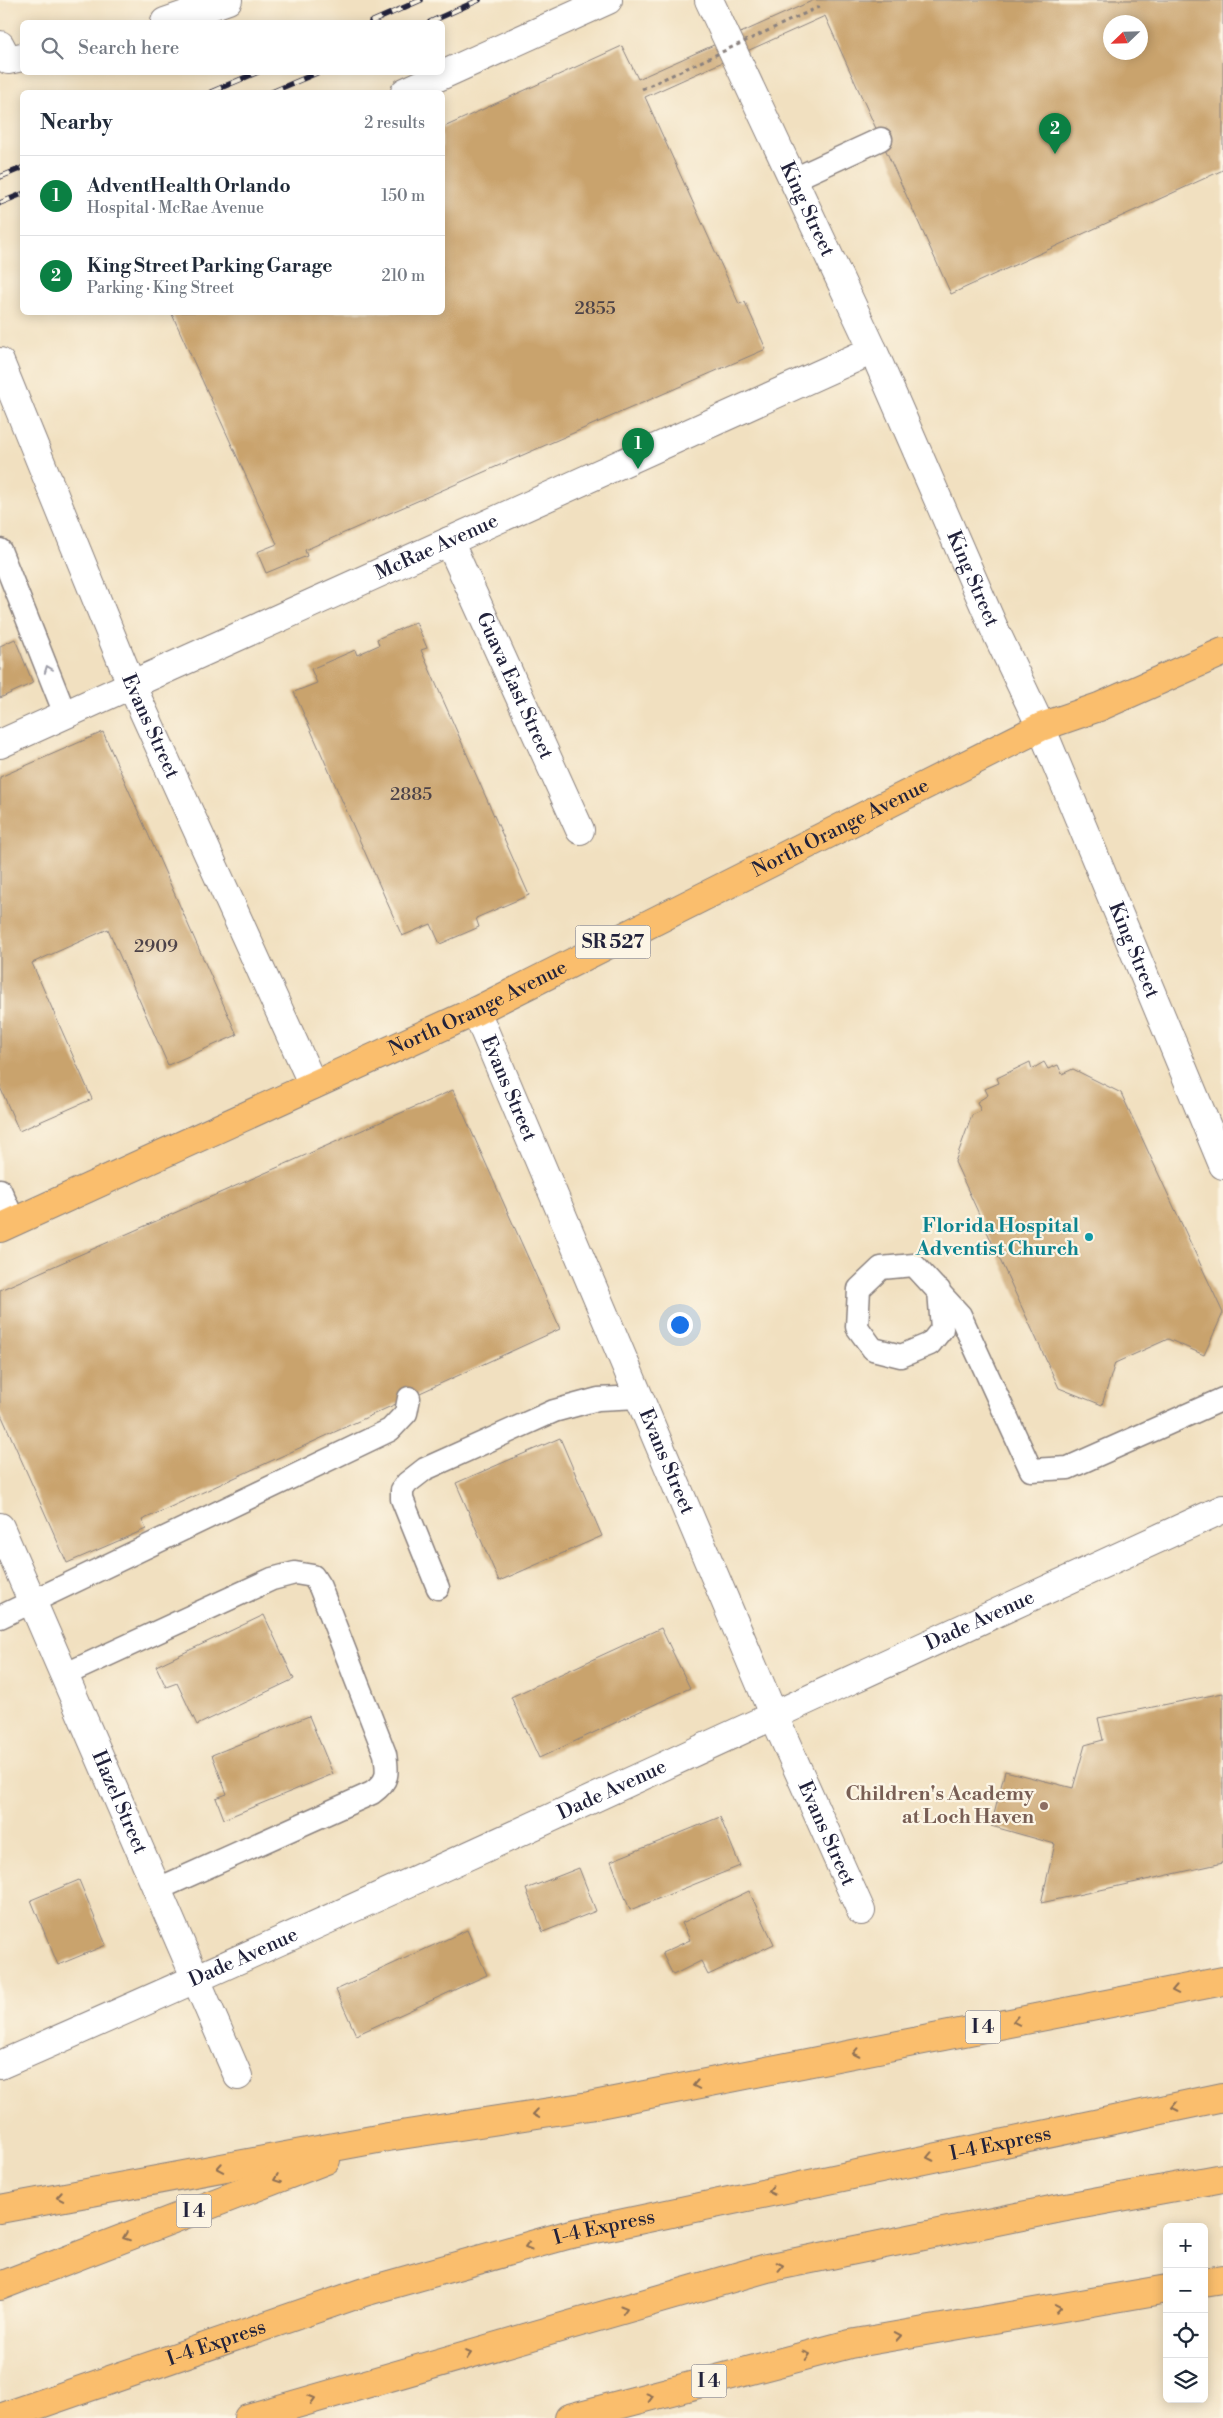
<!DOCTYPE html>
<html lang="en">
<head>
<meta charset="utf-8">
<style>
	body { margin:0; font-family:"Libre Bodoni",serif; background:#f6f6f7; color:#1f2937 }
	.controls { position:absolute; right:15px; bottom:15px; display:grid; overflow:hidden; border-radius:8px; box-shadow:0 2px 12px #0003 }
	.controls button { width:45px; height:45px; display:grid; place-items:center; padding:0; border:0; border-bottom:1px solid #e0e1e3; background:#fff; color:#1f2937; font:25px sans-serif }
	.compass { position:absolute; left:1103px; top:15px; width:45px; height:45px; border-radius:50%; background:#fff; box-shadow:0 2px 12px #0003; rotate:247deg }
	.you { position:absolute; left:679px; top:1324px; width:18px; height:18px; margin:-12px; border:4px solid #fff; border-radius:50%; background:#1a73e8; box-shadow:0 0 0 8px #1a73e833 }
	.badge { display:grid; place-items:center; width:32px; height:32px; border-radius:50%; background:#0b8043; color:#fff; font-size:16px; font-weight:700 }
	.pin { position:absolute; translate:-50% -41px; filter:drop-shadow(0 1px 2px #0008) }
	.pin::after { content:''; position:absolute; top:26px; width:18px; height:15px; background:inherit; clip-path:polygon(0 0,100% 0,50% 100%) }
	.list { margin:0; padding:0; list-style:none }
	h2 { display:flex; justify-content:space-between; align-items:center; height:65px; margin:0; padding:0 20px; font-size:21px }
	h2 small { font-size:16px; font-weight:400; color:#747a83 }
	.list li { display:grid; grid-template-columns:32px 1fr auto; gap:15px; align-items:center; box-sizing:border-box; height:80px; padding:0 20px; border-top:1px solid #e0e1e3 }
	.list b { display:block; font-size:19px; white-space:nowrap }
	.list p { margin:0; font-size:16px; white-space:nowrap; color:#747a83 }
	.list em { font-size:16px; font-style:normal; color:#747a83 }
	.icon { flex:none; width:28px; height:28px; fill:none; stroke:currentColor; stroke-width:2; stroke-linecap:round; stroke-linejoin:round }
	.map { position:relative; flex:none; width:1223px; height:2418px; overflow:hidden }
	.search { position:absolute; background:#fff; box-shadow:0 2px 12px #0003; left:20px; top:20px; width:425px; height:55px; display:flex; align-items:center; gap:12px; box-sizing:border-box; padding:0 18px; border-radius:8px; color:#747a83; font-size:19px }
	.panel { position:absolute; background:#fff; box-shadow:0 2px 12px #0003; left:20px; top:90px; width:425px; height:225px; border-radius:8px }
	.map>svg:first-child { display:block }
</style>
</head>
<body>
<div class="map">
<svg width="1223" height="2418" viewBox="0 0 1223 2418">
	<rect width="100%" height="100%" fill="#fcf5e5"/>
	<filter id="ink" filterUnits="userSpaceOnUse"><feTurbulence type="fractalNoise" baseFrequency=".02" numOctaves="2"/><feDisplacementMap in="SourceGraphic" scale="10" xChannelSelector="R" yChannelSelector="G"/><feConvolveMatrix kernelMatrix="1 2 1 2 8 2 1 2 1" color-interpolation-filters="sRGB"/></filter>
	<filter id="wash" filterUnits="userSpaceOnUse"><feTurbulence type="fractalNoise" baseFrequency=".0096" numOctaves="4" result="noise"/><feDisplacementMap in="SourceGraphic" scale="20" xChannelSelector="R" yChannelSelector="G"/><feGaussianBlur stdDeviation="1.12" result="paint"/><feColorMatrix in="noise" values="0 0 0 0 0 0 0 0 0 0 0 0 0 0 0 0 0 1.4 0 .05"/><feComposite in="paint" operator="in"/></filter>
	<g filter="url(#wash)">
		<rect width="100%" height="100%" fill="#f1e0c0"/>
		<g id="blocks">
			<g fill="#c9a36d" fill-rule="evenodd">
				<path d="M814 0H1223V170L951 294 825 16 645 97 739 304 745 302 766 349 305 550 307 556 266 573 257 552 277 544 171 312H442V128L622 46 638 79ZM1110 22H1140V52H1110Z"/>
				<polygon points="416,622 427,648 421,650 529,895 476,918 479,927 440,944 431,924 402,936 294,692 317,683 311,669 355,650 357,655 379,645 377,639"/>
				<polygon points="15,639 33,683 0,698 0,646"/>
				<polygon points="103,732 237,1035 168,1065 108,929 32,963 92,1099 19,1131 0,1087 0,777"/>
				<polygon points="1030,1062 1032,1069 1044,1062 1048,1069 1058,1065 1062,1074 1073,1069 1121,1093 1223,1313 1204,1355 1168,1339 1115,1363 1102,1405 1059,1388 955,1162 972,1115 981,1111 977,1102 988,1095 985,1089 999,1083 997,1078"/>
				<polygon points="453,1090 560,1329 142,1520 146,1529 67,1563 0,1412 0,1290"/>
				<polygon points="560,1438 602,1536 499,1581 456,1483"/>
				<polygon points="264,1615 294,1679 197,1725 177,1683 166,1687 156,1666"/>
				<polygon points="661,1628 690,1688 539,1758 511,1697"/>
				<polygon points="1223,1693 1223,1863 1041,1903 1055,1844 991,1826 1005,1771 1073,1788 1085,1745 1103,1740 1098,1718"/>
				<polygon points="309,1716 333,1774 224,1819 216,1798 227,1794 212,1755"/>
				<polygon points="720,1817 740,1866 630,1910 611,1861"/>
				<polygon points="579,1868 596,1911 543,1932 526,1889"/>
				<polygon points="79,1880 106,1945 58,1965 31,1900"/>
				<polygon points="749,1891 774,1944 708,1975 701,1961 673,1975 662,1953 690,1940 682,1923"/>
				<polygon points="467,1930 487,1975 356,2035 336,1990"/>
			</g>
		</g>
	</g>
	<g filter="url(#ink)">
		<use href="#blocks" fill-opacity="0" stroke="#8a817e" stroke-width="1"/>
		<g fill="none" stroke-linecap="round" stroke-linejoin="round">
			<defs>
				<g id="lane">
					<polyline points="794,179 881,139"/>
					<polyline points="0,550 65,714"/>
					<polyline points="0,1190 14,1221"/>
					<polyline points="939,1290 942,1329 930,1344 901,1356 873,1349 857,1327 859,1289 881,1268 914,1265 960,1315 1031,1470 1068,1468 1223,1399"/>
					<polyline points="438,1588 402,1499 402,1490 407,1483 425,1469 554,1411 598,1399 639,1397"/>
					<polyline points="0,1617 390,1430 406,1413 409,1398"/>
					<path d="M64 1675 272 1579 295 1573 313 1576 320 1587 385 1754C388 1773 389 1781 372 1793L156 1890"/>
				</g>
				<g id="street">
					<path id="s1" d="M709 0 873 350 994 628 1041 727 1223 1165"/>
					<polyline points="165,22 228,0"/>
					<polyline points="0,45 8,60 22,57"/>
					<polyline points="405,92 608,0"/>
					<path id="s2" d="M0 362 131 684 313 1085"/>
					<path id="s3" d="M449 541 580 830"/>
					<path id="s4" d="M0 744 873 350"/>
					<path id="s5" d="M476 1011 773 1714 861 1911"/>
					<path id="s6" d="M0 1527 238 2076"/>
					<path id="s7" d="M0 2065C411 1886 815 1695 1223 1509"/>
				</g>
				<g id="primary">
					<path id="s8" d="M0 1228 476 1011 1041 727 1099 707 1223 652"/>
				</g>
				<g id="highway">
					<polyline points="0,2209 388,2137 589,2106 1223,1981"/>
					<polyline points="1204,2282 1223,2279"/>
					<polyline points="0,2286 326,2160"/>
					<path id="s9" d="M0 2418 364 2292 567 2235 1223 2097"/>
					<polyline points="248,2418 767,2268 1061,2208 1223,2178"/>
					<polyline points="569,2418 850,2344 1167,2289"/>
				</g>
			</defs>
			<use href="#lane" stroke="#8a817e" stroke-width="25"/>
			<use href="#street" stroke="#8a817e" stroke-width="30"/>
			<use href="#primary" stroke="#8a817e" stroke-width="30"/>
			<use href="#highway" stroke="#8a817e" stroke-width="30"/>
			<use href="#lane" stroke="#fff" stroke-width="22"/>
			<use href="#street" stroke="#fff" stroke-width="28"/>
			<use href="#primary" stroke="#fabe6d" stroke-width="28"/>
			<use href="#highway" stroke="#fabe6d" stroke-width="28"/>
			<defs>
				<g id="rail">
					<polyline points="371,22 421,0"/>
					<polyline points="430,22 479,0"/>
					<polyline points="211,92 258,72"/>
					<polyline points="272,92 319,72"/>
					<polyline points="0,177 22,168"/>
					<polyline points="0,203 22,194"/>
				</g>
			</defs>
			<use href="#rail" stroke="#22223b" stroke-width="5.5"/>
			<use href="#rail" stroke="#fcf5e5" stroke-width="4" stroke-dasharray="11" stroke-linecap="butt"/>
			<polyline stroke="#8a817e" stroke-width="3" stroke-dasharray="4 4" stroke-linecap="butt" points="642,89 821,6"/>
		</g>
		<defs><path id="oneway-chevron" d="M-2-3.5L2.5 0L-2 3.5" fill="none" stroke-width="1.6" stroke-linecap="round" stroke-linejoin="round" transform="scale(1.25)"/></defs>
		<use stroke="#9c9ca7" href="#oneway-chevron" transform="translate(48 669) rotate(-111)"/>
		<g stroke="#8e7054">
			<use href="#oneway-chevron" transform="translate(1175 1990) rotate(169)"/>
			<use href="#oneway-chevron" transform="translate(1016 2021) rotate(169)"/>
			<use href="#oneway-chevron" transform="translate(856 2053) rotate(168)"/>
			<use href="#oneway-chevron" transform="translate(696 2085) rotate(169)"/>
			<use href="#oneway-chevron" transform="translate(1175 2107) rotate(168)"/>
			<use href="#oneway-chevron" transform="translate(536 2114) rotate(171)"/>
			<use href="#oneway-chevron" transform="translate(930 2157) rotate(168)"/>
			<use href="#oneway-chevron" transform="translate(220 2168) rotate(170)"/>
			<use href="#oneway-chevron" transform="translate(277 2179) rotate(159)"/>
			<use href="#oneway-chevron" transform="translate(771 2191) rotate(168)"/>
			<use href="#oneway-chevron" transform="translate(60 2197) rotate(170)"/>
			<use href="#oneway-chevron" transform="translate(126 2237) rotate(159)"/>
			<use href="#oneway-chevron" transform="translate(528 2246) rotate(164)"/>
			<use href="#oneway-chevron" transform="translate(780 2266) rotate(-12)"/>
			<use href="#oneway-chevron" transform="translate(1058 2308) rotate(-10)"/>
			<use href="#oneway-chevron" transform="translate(624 2309) rotate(-16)"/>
			<use href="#oneway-chevron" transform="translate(898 2336) rotate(-10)"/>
			<use href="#oneway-chevron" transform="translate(468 2354) rotate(-16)"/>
			<use href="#oneway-chevron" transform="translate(807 2355) rotate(-15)"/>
			<use href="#oneway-chevron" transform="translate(650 2397) rotate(-15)"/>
			<use href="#oneway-chevron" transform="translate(312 2399) rotate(-16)"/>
		</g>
	</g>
	<circle fill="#0f9aa8" stroke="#fcf5e5" stroke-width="2" cx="1089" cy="1237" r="5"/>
	<circle fill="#8d6e63" stroke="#fcf5e5" stroke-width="2" cx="1044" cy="1806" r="5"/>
	<g text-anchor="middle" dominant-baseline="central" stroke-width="4.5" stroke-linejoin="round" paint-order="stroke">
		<g font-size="18" fill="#4c4248">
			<text x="595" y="308">2855</text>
			<text x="411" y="794">2885</text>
			<text x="156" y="946">2909</text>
		</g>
		<g fill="#fcf5e5" stroke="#63616e" stroke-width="1">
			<rect x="575.5" y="925.5" width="75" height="33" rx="4"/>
			<rect x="965.5" y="2010.5" width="35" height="33" rx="4"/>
			<rect x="176.5" y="2194.5" width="35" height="33" rx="4"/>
			<rect x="691.5" y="2364.5" width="35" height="33" rx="4"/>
		</g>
		<g font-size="19" font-weight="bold" fill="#22223b">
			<text x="613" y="942">SR 527</text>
			<text x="983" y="2027">I 4</text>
			<text x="194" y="2211">I 4</text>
			<text x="709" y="2381">I 4</text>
		</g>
		<g font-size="20" fill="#22223b" stroke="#fcf5e5">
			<text stroke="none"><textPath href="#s1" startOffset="231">King Street</textPath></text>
			<text stroke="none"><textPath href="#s4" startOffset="479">McRae Avenue</textPath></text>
			<text stroke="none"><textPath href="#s1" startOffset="636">King Street</textPath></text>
			<text stroke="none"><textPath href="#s3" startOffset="159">Guava East Street</textPath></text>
			<text stroke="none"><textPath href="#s2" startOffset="394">Evans Street</textPath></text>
			<text stroke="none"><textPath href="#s8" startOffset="931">North Orange Avenue</textPath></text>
			<text stroke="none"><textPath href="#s1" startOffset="1041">King Street</textPath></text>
			<text stroke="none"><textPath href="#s8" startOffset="526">North Orange Avenue</textPath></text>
			<text stroke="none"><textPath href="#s5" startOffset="84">Evans Street</textPath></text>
			<text stroke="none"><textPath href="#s5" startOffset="489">Evans Street</textPath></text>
			<text stroke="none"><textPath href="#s7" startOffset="1076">Dade Avenue</textPath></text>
			<text stroke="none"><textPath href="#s7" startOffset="671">Dade Avenue</textPath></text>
			<text stroke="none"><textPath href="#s6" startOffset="300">Hazel Street</textPath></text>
			<text stroke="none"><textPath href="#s5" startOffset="894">Evans Street</textPath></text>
			<text stroke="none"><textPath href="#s7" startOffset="266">Dade Avenue</textPath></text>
			<text stroke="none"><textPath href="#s9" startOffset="1039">I-4 Express</textPath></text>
			<text stroke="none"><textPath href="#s9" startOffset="634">I-4 Express</textPath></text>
			<text stroke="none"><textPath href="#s9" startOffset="229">I-4 Express</textPath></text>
		</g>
		<g font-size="20" font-weight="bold" fill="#0d838f" stroke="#fcf5e5" text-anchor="end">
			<text x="1079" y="1226">Florida Hospital<tspan x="1079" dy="23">Adventist Church</tspan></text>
		</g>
		<g font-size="20" font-weight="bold" fill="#785e54" stroke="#fcf5e5" text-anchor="end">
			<text x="1034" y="1794">Children's Academy<tspan x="1034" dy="23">at Loch Haven</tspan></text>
		</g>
	</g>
</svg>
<div class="controls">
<button>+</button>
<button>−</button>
<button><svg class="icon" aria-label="locate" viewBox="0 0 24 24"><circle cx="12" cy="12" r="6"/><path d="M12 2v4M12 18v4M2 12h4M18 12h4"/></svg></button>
<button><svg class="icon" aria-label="layers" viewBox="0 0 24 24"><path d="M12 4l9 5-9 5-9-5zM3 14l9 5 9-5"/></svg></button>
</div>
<svg class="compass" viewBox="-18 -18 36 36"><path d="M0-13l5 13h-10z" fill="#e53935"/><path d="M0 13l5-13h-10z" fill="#747a83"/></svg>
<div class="you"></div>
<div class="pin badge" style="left:638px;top:469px">1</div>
<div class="pin badge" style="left:1055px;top:154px">2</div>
<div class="search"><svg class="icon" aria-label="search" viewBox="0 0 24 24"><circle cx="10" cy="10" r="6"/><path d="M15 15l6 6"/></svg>Search here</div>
<section class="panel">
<h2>Nearby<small>2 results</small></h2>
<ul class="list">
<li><span class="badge">1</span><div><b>AdventHealth Orlando</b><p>Hospital · McRae Avenue</p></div><em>150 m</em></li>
<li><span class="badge">2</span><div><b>King Street Parking Garage</b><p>Parking · King Street</p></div><em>210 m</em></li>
</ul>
</section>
</div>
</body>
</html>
